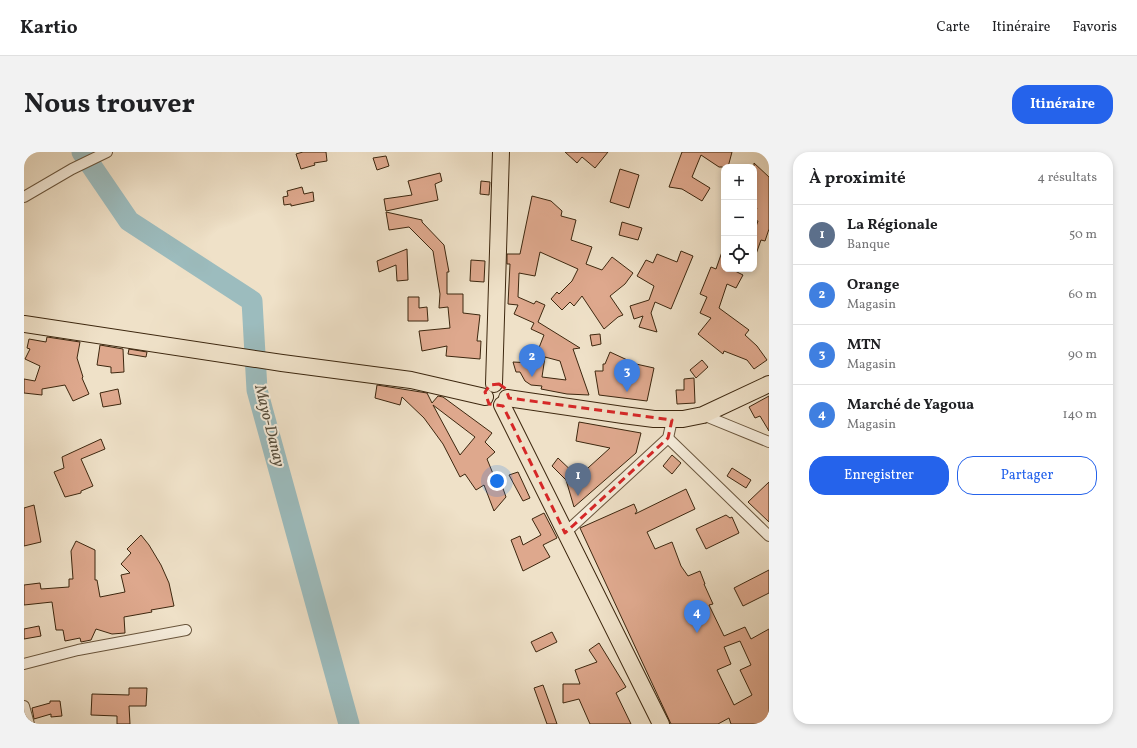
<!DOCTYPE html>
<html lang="fr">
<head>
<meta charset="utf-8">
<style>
	body { margin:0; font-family:Vollkorn,serif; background:#f2f2f2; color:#202124 }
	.controls { position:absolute; right:12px; top:12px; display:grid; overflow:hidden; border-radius:8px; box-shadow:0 2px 6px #0003 }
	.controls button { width:36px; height:36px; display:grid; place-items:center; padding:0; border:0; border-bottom:1px solid #e0e0e0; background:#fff; color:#202124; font:20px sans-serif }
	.you { position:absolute; left:473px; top:329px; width:14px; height:14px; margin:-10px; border:3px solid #fff; border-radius:50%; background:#1a73e8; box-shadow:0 0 0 6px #1a73e833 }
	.badge { display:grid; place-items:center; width:26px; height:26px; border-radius:50%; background:#2563eb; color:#fff; font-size:13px; font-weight:700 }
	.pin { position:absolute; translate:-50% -33px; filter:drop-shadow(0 1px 2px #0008) }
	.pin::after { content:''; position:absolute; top:21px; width:14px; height:12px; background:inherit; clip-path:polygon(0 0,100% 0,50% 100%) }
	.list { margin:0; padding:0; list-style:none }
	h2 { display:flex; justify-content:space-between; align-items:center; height:52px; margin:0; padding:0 16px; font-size:17px }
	h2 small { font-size:13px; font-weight:400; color:#757577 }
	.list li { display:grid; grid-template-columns:26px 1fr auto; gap:12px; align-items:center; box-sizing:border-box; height:60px; padding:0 16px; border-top:1px solid #e0e0e0 }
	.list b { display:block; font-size:15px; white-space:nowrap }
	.list p { margin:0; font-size:13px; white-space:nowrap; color:#757577 }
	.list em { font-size:13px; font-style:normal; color:#757577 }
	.actions { display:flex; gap:8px; padding:12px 16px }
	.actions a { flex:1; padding:9px 0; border:1px solid #2563eb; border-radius:16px; text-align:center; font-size:14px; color:#2563eb }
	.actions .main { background:#2563eb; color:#fff }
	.icon { flex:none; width:22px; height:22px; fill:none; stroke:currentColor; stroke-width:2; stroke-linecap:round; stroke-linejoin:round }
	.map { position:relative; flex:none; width:745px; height:572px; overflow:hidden; border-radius:16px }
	header { display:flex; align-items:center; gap:24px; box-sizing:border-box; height:56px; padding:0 20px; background:#fff; border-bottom:1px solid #e0e0e0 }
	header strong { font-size:19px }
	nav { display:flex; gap:22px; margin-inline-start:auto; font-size:14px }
	.intro { display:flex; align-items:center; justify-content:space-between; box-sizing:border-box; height:96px; padding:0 24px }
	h1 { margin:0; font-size:28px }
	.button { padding:10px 18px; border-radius:16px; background:#2563eb; color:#fff; font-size:14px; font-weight:700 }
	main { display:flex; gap:24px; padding:0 24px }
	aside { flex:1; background:#fff; border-radius:16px; box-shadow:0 2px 6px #0003 }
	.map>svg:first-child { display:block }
</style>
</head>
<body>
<header>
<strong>Kartio</strong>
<nav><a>Carte</a><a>Itinéraire</a><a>Favoris</a></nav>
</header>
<div class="intro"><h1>Nous trouver</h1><a class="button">Itinéraire</a></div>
<main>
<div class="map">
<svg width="745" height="572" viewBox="0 0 745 572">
	<rect width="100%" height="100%" fill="#efe1c8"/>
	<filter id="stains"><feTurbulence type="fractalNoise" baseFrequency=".005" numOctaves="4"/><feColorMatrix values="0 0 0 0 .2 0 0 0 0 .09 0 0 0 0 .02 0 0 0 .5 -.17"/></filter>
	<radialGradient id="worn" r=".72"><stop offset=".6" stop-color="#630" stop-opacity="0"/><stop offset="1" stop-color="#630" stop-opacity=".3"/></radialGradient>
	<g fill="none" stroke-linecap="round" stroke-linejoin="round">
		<polyline stroke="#9cbcbe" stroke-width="21" points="58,0 105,69 228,149 233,238 325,572"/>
	</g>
	<g fill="#dea88d" stroke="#3d270f" fill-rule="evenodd">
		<polygon points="279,0 302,0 303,9 290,11 291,13 277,17 272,2"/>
		<polygon points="541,0 584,0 571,16 558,5 553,11"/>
		<polygon points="658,0 708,0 704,15 695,15 677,3 668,25 686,36 678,49 658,37 645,35"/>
		<polygon points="362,4 365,14 353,18 349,6"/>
		<polygon points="730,11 745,25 745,77 741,89 737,88 731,105 730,80 734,69 730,68 730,62 733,56 730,54"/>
		<polygon points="596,17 615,23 605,56 586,50"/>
		<polygon points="416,21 418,29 411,32 414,48 362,59 360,47 388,43 384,29"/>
		<polygon points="457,29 466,30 465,43 456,42"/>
		<polygon points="278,35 280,42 289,40 290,49 267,54 267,52 260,53 259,45 264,44 263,39"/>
		<path d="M508 44 527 49 538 59 537 64 552 68 547 88 568 95 562 112 578 118 588 105 609 121 601 132 586 144 599 163 594 165 580 177 558 144 550 154 546 150 538 158 527 147 533 140 535 142 548 129 554 117 516 100 511 124 495 121 494 145 510 152 512 149 521 153 514 170 556 196 549 197 565 243 543 242 517 237 518 234 507 233 501 229 496 220H492L489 210 509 211 520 183 507 177 510 171 490 162 494 153 484 152 486 112H483V102H496ZM521 205 536 209 542 228 518 225Z"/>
		<polygon points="362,60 398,68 398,70 420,93 425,120 423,120 423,142 439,142 439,161 456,163 453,189 457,189 456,207 422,204 423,194 398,199 395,179 426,176 424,155 415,156 416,142 409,99 385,75 365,78"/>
		<polygon points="598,70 618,76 614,88 595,83"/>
		<polygon points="383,97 384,128 373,129 372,113 355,120 353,109"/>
		<polygon points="699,97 700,117 707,117 719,123 712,136 703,132 695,156 725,178 721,183 733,194 743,208 730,217 723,208 700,199 699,202 674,182 687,166 676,161 683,145 676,142 687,115 692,117"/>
		<polygon points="657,99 669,104 647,157 631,150 627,161 633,180 615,175 619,164 610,167 606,154 625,148 630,134 613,124 622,108 629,111 633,102 653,110"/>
		<polygon points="447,108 461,109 460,130 446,129"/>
		<polygon points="384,145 395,145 395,156 403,155 404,169 384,169"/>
		<polygon points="576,182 577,192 568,194 566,183"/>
		<polygon points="23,185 56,190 53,206 59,225 58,226 65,242 49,249 41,233 18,237 18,243 0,241 0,227 11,229 16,214 1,207 6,197 3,196 5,187 22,190"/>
		<polygon points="76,193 99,197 100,220 87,221 87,215 73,213"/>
		<polygon points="105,197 123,200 122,205 104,202"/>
		<polygon points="586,200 612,212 630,216 623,249 575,243 571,219 579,219 579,212 581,212"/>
		<polygon points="678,208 684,215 672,226 666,218"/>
		<polygon points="670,226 671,251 653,252 652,238 660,238 660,227"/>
		<path d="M353 233 403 241 408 251 414 244 419 245 468 281 461 290 471 300 463 307 472 329 476 328 482 345 470 359 460 333 452 338 441 322 436 325 419 292 400 266 378 245 376 253 351 246ZM409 253 451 285 436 303Z"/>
		<polygon points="94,237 97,252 79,255 76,241"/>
		<polygon points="745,244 745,279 736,264 731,266 725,255"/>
		<polygon points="555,270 617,281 612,301 550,355 542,328 528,314 534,306 554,325 586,296 552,289"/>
		<polygon points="77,287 81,297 57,307 69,334 57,339 57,341 41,345 30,320 40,316 38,305"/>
		<polygon points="648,303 657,311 648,322 639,314"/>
		<polygon points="708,316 727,328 722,336 703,324"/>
		<polygon points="494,320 506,346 499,349 485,323"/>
		<polygon points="745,330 745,370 724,350"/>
		<path d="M662 337 671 357 623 380 631 397 648 390 657 414 664 424 676 419 681 432H680L689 452 685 453 700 484 721 475 727 487 745 477V572H707L705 566 694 572H647L556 376 610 352 613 359 611 362ZM716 489 727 513 716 518 728 543 710 553 693 518 707 512 700 495Z"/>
		<polygon points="10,353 17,390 0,394 0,356"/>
		<polygon points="520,361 533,386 519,393 526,405 499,419 487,388 496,384 499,393 517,383 508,367"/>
		<polygon points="702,363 706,366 708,365 715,381 682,397 672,377"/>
		<polygon points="117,383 125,393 137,413 145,431 150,454 127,458 128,460 100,465 101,481 88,482 72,477 67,488 57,490 56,486 41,489 39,478 32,478 28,450 0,453 0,433 16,431 17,437 45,435 45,427 49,427 47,399 52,389 71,398 71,428 73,428 76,445 101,440 97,423 106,421 97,412 107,401 103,397"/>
		<polygon points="745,418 745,441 719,454 710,436"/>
		<polygon points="15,474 17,484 0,487 0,477"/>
		<polygon points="528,480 533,490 512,500 507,490"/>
		<polygon points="575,491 602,535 592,541 607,572 566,572 555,547 539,551 539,532 556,532 551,518 573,510 565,498"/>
		<polygon points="519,533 527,555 533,572 523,572 510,536"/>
		<polygon points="105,536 123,536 122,554 105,554 106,572 93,572 93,564 67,563 68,542 105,543"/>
		<polygon points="26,549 36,549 38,564 27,565 27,562 10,567 8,556 26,551"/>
	</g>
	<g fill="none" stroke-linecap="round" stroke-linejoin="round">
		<defs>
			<g id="street">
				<polyline points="0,45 48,17 83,0"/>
				<polyline points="679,263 745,290"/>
				<polyline points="644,286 745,384"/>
				<polyline points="541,381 644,286 648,268"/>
				<polyline points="0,512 54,498 162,478"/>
				<polyline points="0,554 5,572"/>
			</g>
			<g id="primary">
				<polyline points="0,172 258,211 387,228 461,245"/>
				<polyline points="470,232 477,0"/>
				<polyline points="483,246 599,263 630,267 659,267 679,263 745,232"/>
				<polyline points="478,253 637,572"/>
			</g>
		</defs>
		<use href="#street" stroke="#6a563d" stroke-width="12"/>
		<use href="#primary" stroke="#3d270f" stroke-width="18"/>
		<use href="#street" stroke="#f5ecdb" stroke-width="10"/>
		<use href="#primary" stroke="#efe1c8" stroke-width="16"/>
	</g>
	<path fill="none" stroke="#d62828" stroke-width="3" stroke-dasharray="8 5" stroke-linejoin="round" d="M475 232 482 237 485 246 648 268 644 286 541 381 479 254 465 252 461 240 466 233Z"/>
	<g text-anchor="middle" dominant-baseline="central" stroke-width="4" stroke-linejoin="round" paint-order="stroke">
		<g font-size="16" font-style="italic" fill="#554c3b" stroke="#f5ecdb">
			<text transform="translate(245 274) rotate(76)">Mayo-Danay</text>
		</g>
	</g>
	<rect width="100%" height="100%" filter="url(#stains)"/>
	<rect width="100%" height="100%" fill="url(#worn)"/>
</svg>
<div class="controls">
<button>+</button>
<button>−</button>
<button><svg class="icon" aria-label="locate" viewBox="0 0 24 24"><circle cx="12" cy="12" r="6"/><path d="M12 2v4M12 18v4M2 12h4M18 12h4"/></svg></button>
</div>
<div class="you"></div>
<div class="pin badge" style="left:554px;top:344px;background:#5c6f8a">1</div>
<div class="pin badge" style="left:508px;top:225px;background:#3f7fe0">2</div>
<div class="pin badge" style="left:603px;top:240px;background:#3f7fe0">3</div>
<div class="pin badge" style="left:673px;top:481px;background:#3f7fe0">4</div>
</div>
<aside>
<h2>À proximité<small>4 résultats</small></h2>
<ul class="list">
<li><span class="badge" style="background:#5c6f8a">1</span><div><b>La Régionale</b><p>Banque</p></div><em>50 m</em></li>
<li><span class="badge" style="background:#3f7fe0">2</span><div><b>Orange</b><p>Magasin</p></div><em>60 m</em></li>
<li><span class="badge" style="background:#3f7fe0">3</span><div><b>MTN</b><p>Magasin</p></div><em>90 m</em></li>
<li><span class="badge" style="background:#3f7fe0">4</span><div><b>Marché de Yagoua</b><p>Magasin</p></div><em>140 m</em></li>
</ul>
<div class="actions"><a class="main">Enregistrer</a><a>Partager</a></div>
</aside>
</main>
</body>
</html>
